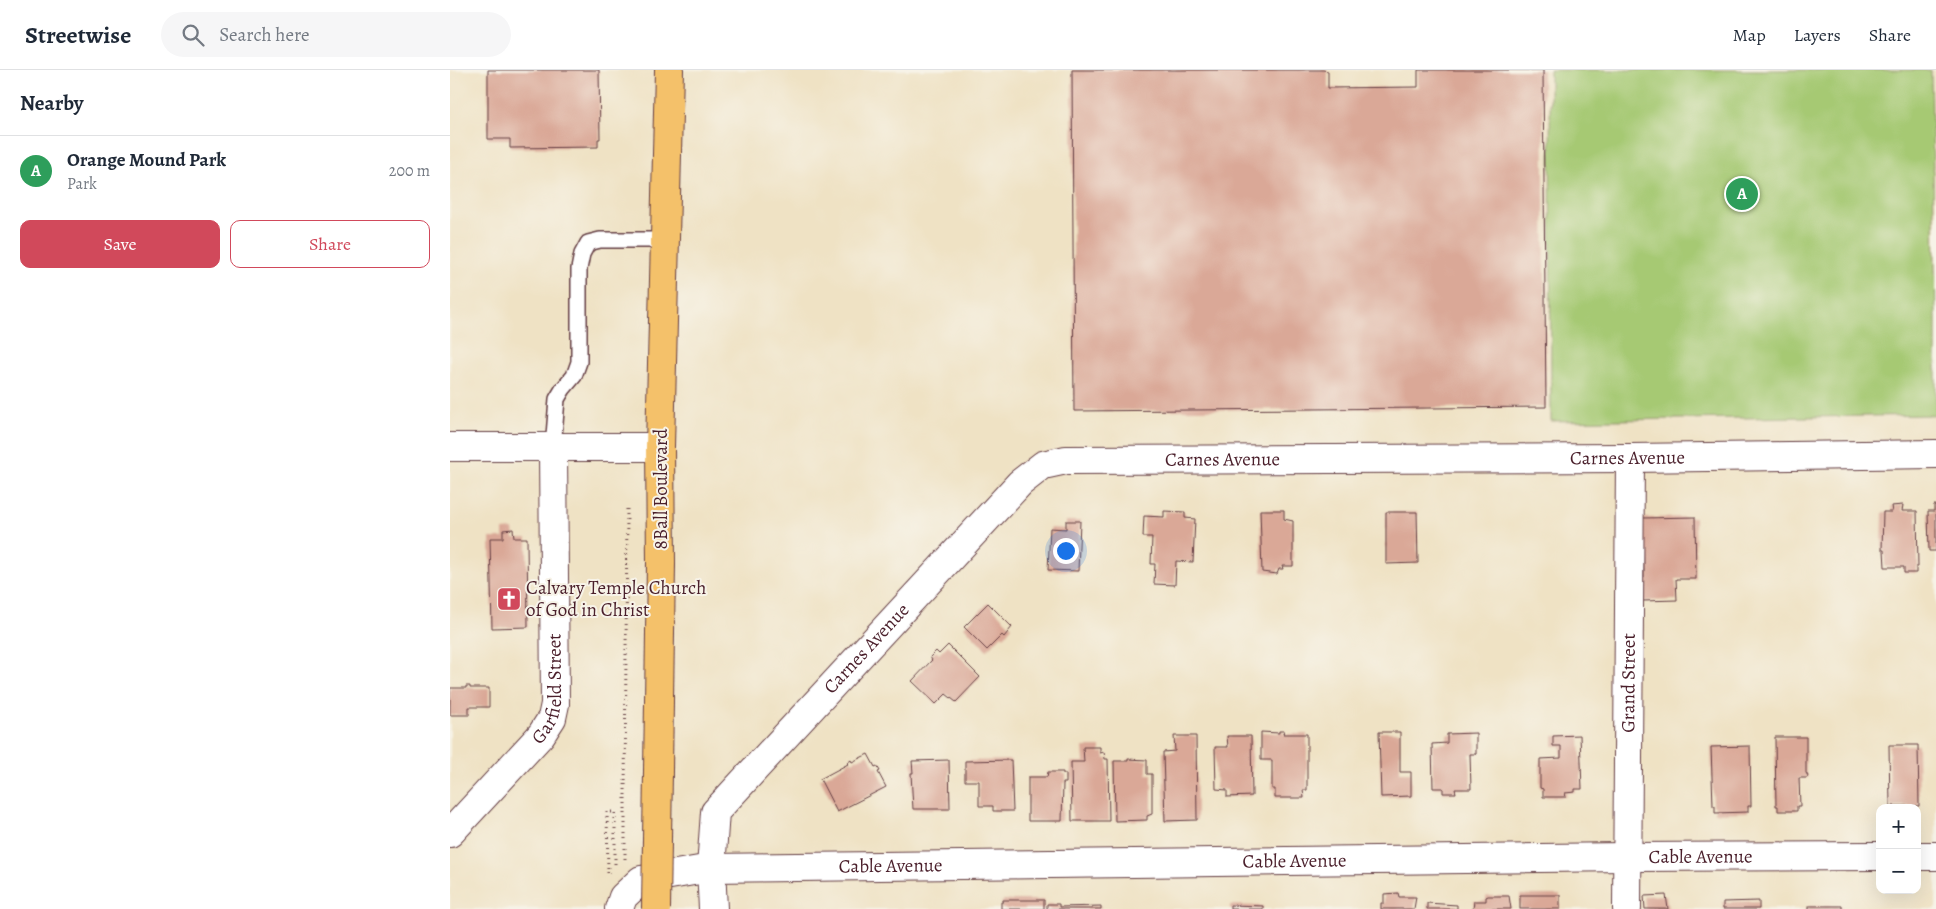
<!DOCTYPE html>
<html lang="en">
<head>
<meta charset="utf-8">
<style>
	body { margin:0; font-family:Alegreya,serif; background:#f6f6f7; color:#1f2937 }
	.controls { position:absolute; right:15px; bottom:15px; display:grid; overflow:hidden; border-radius:10px; box-shadow:0 5px 20px #0002 }
	.controls button { width:45px; height:45px; display:grid; place-items:center; padding:0; border:0; border-bottom:1px solid #e0e1e3; background:#fff; color:#1f2937; font:25px sans-serif }
	.you { position:absolute; left:615px; top:480px; width:18px; height:18px; margin:-12px; border:4px solid #fff; border-radius:50%; background:#1a73e8; box-shadow:0 0 0 8px #1a73e833 }
	.badge { display:grid; place-items:center; width:32px; height:32px; border-radius:50%; background:#d1495b; color:#fff; font-size:16px; font-weight:700 }
	.pin { position:absolute; translate:-50% -50%; border:2px solid #fff; box-shadow:0 1px 5px #0006 }
	.list { margin:0; padding:0; list-style:none }
	h2 { display:flex; justify-content:space-between; align-items:center; height:65px; margin:0; padding:0 20px; font-size:21px }
	h2 small { font-size:16px; font-weight:400; color:#747a83 }
	.list li { display:grid; grid-template-columns:32px 1fr auto; gap:15px; align-items:center; box-sizing:border-box; height:70px; padding:0 20px; border-top:1px solid #e0e1e3 }
	.list b { display:block; font-size:19px; white-space:nowrap }
	.list p { margin:0; font-size:16px; white-space:nowrap; color:#747a83 }
	.list em { font-size:16px; font-style:normal; color:#747a83 }
	.actions { display:flex; gap:10px; padding:15px 20px }
	.actions a { flex:1; padding:11px 0; border:1px solid #d1495b; border-radius:10px; text-align:center; font-size:18px; color:#d1495b }
	.actions .main { background:#d1495b; color:#fff }
	.icon { flex:none; width:28px; height:28px; fill:none; stroke:currentColor; stroke-width:2; stroke-linecap:round; stroke-linejoin:round }
	.map { position:relative; flex:none; width:1486px; height:839px; overflow:hidden }
	header { display:flex; align-items:center; gap:30px; box-sizing:border-box; height:70px; padding:0 25px; background:#fff; border-bottom:1px solid #e0e1e3 }
	header strong { font-size:24px }
	nav { display:flex; gap:28px; margin-inline-start:auto; font-size:18px }
	.search { width:350px; height:45px; background:#f6f6f7; display:flex; align-items:center; gap:12px; box-sizing:border-box; padding:0 18px; border-radius:28px; color:#747a83; font-size:19px }
	main { display:flex }
	aside { flex:1; background:#fff }
	.map>svg:first-child { display:block }
</style>
</head>
<body>
<header>
<strong>Streetwise</strong>
<div class="search"><svg class="icon" aria-label="search" viewBox="0 0 24 24"><circle cx="10" cy="10" r="6"/><path d="M15 15l6 6"/></svg>Search here</div>
<nav><a>Map</a><a>Layers</a><a>Share</a></nav>
</header>
<main>
<aside>
<h2>Nearby<small></small></h2>
<ul class="list">
<li><span class="badge" style="background:#2e9e5b">A</span><div><b>Orange Mound Park</b><p>Park</p></div><em>200 m</em></li>
</ul>
<div class="actions"><a class="main">Save</a><a>Share</a></div>
</aside>
<div class="map">
<svg width="1486" height="839" viewBox="0 0 1486 839">
	<rect width="100%" height="100%" fill="#f7f3e8"/>
	<filter id="ink" filterUnits="userSpaceOnUse"><feTurbulence type="fractalNoise" baseFrequency=".02" numOctaves="2"/><feDisplacementMap in="SourceGraphic" scale="10" xChannelSelector="R" yChannelSelector="G"/><feConvolveMatrix kernelMatrix="1 2 1 2 8 2 1 2 1" color-interpolation-filters="sRGB"/></filter>
	<filter id="wash" filterUnits="userSpaceOnUse"><feTurbulence type="fractalNoise" baseFrequency=".0096" numOctaves="4" result="noise"/><feDisplacementMap in="SourceGraphic" scale="20" xChannelSelector="R" yChannelSelector="G"/><feGaussianBlur stdDeviation="1.12" result="paint"/><feColorMatrix in="noise" values="0 0 0 0 0 0 0 0 0 0 0 0 0 0 0 0 0 1.4 0 .05"/><feComposite in="paint" operator="in"/></filter>
	<g filter="url(#wash)">
		<rect width="100%" height="100%" fill="#efe2c4"/>
		<polygon fill="#a6c973" stroke="#78744f" points="1100,0 1481,0 1486,249 1486,345 1101,351"/>
		<g id="blocks">
			<g fill="#daa897">
				<polygon points="38,0 149,0 150,69 148,69 148,77 60,78 60,69 38,69"/>
				<polygon points="622,0 873,0 878,1 878,18 968,17 968,0 1093,0 1096,337 624,341"/>
				<polygon points="1453,435 1452,441 1467,441 1468,497 1466,497 1466,503 1454,503 1454,497 1435,497 1434,480 1432,480 1433,442 1442,442 1441,436"/>
				<polygon points="1484,435 1486,435 1486,481 1479,481 1478,441 1484,441"/>
				<polygon points="810,440 834,440 834,449 843,451 843,496 832,496 833,499 829,499 827,504 812,502"/>
				<polygon points="714,441 735,442 735,448 745,449 743,492 726,491 725,515 704,514 705,494 701,494 702,467 693,467 694,446 714,447"/>
				<polygon points="936,442 967,442 968,493 936,494"/>
				<polygon points="1245,447 1246,509 1226,509 1227,530 1193,531 1193,525 1191,525 1190,508 1194,507 1193,448"/>
				<polygon points="616,451 630,451 628,501 598,500 600,458 616,459"/>
				<polygon points="63,459 64,468 77,468 78,557 42,558 40,468 53,468 53,460"/>
				<polygon points="538,533 562,557 554,567 552,565 537,580 514,557"/>
				<polygon points="498,575 530,607 506,632 496,624 486,634 462,611 482,590 480,587 486,581 489,584"/>
				<polygon points="16,616 20,616 20,618 39,618 39,637 19,637 19,645 0,645 0,618 16,618"/>
				<polygon points="829,661 834,661 833,664 857,664 857,720 853,720 854,728 825,728 825,719 822,719 822,690 811,690 811,662 829,663"/>
				<polygon points="929,662 950,662 950,702 961,702 961,726 931,727"/>
				<polygon points="1026,663 1026,684 1020,684 1021,719 1005,719 1006,723 993,723 993,718 983,718 982,674 997,673 997,664"/>
				<polygon points="1130,665 1132,719 1125,719 1125,722 1115,723 1116,727 1093,727 1093,719 1090,718 1090,689 1111,688 1111,676 1103,676 1103,666"/>
				<polygon points="724,666 746,666 747,750 715,751 713,682 725,681"/>
				<polygon points="777,666 801,666 802,726 777,727 777,720 766,719 765,677 778,677"/>
				<polygon points="1325,667 1356,667 1356,703 1358,706 1357,708 1349,708 1350,736 1347,736 1347,741 1328,741 1328,736 1326,736"/>
				<polygon points="1439,675 1468,675 1469,736 1440,736"/>
				<polygon points="1300,676 1301,736 1298,736 1298,742 1265,743 1265,736 1263,736 1261,677"/>
				<polygon points="633,677 650,677 650,683 654,682 655,689 658,689 659,751 622,751 621,692 634,692"/>
				<polygon points="418,684 425,697 427,696 430,701 428,702 436,717 387,742 370,709 398,694 397,693 401,690 402,692"/>
				<polygon points="678,689 697,690 697,704 702,704 702,744 697,746 697,750 665,751 664,691 678,691"/>
				<polygon points="499,690 500,739 463,739 461,703 463,703 462,691"/>
				<polygon points="561,690 563,741 543,741 543,736 529,736 529,711 515,711 515,691"/>
				<polygon points="598,702 613,702 613,704 616,704 616,713 613,713 612,751 578,751 578,707 597,707"/>
				<polygon points="948,823 949,827 966,827 964,839 931,839 931,833 934,833 934,824"/>
				<rect x="1070" y="825" width="40" height="14"/>
				<polygon points="1216,825 1218,839 1195,839 1194,826"/>
				<polygon points="1038,826 1059,826 1061,839 1023,839 1024,831 1036,831 1036,827"/>
				<polygon points="553,830 594,830 594,839 551,839 551,832 553,832"/>
				<polygon points="1309,831 1309,839 1273,839 1273,832"/>
				<polygon points="977,833 1007,835 1007,839 977,839"/>
				<polygon points="597,834 609,834 609,837 651,836 651,839 597,839"/>
				<polygon points="780,835 813,836 813,839 780,839"/>
				<rect x="1359" y="836" width="33" height="3"/>
			</g>
		</g>
	</g>
	<g filter="url(#ink)">
		<use href="#blocks" fill-opacity="0" stroke="#633c42" stroke-width="1"/>
		<g fill="none" stroke-linecap="round" stroke-linejoin="round">
			<defs>
				<polyline id="lane" points="103,378 107,329 113,319 124,306 129,292 129,199 132,184 138,173 150,170 215,170"/>
				<g id="street">
					<polyline points="0,377 210,377"/>
					<path id="s1" d="M0 763 91 665 102 648 105 634 103 378"/>
					<polyline points="1467,786 1486,786"/>
					<path id="s2" d="M169 839 173 827 191 810 261 798 1177 787 1430 786"/>
					<path id="s3" d="M263 839 261 798 265 742 570 413 593 395 616 390 1180 388 1486 384"/>
					<path id="s4" d="M1177 839 1180 388"/>
				</g>
				<polyline id="primary" points="211,493 210,377 219,0"/>
			</defs>
			<use href="#lane" stroke="#633c42" stroke-width="18"/>
			<use href="#street" stroke="#633c42" stroke-width="30"/>
			<use href="#primary" stroke="#633c42" stroke-width="30"/>
			<g stroke="#633c42" stroke-width="3" stroke-dasharray="1 4" stroke-linecap="butt">
				<polyline points="175,789 175,725"/>
				<polyline points="158,803 157,742 165,742 165,796"/>
			</g>
			<use href="#lane" stroke="#fff" stroke-width="15"/>
			<use href="#street" stroke="#fff" stroke-width="28"/>
			<use href="#primary" stroke="#f4c16a" stroke-width="28"/>
			<defs>
				<polyline id="primary-bridge" points="206,839 211,493"/>
			</defs>
			<use href="#primary-bridge" stroke="#633c42" stroke-width="30" stroke-linecap="butt"/>
			<polyline stroke="#633c42" stroke-width="3" stroke-dasharray="1 4" stroke-linecap="butt" points="175,725 177,439"/>
			<use href="#primary-bridge" stroke="#f4c16a" stroke-width="28"/>
		</g>
	</g>
	<defs>
		<symbol id="church-square" viewBox="-11 -11 22 22"><rect x="-9" y="-9" width="18" height="18" rx="4" fill="#d1495b" stroke="#f7f3e8"/><path d="M-1.2-6h2.4v3.5h3.3v2.4h-3.3V6h-2.4V-.1h-3.3v-2.4h3.3Z" fill="#fff"/></symbol>
	</defs>
	<g fill-rule="evenodd">
		<use href="#church-square" x="45" y="515" width="28" height="28"/>
	</g>
	<g text-anchor="middle" dominant-baseline="central" stroke-width="4" stroke-linejoin="round" paint-order="stroke">
		<g font-size="19" fill="#4a1f2b" stroke="#f7f3e8">
			<text stroke="none"><textPath href="#s3" startOffset="1160">Carnes Avenue</textPath></text>
			<text stroke="none"><textPath href="#s3" startOffset="755">Carnes Avenue</textPath></text>
			<text transform="translate(211 419) rotate(-90)">8Ball Boulevard</text>
			<text stroke="none"><textPath href="#s3" startOffset="320">Carnes Avenue</textPath></text>
			<text stroke="none"><textPath href="#s4" startOffset="226">Grand Street</textPath></text>
			<text stroke="none"><textPath href="#s1" startOffset="182">Garfield Street</textPath></text>
			<text stroke="none"><textPath href="#s2" startOffset="1098">Cable Avenue</textPath></text>
			<text stroke="none"><textPath href="#s2" startOffset="692">Cable Avenue</textPath></text>
			<text stroke="none"><textPath href="#s2" startOffset="288">Cable Avenue</textPath></text>
		</g>
		<g font-size="19" fill="#4a1f2b" stroke="#f7f3e8" text-anchor="start">
			<text x="76" y="518">Calvary Temple Church<tspan x="76" dy="22">of God in Christ</tspan></text>
		</g>
	</g>
</svg>
<div class="controls">
<button>+</button>
<button>−</button>
</div>
<div class="you"></div>
<div class="pin badge" style="left:1292px;top:124px;background:#2e9e5b">A</div>
</div>
</main>
</body>
</html>
